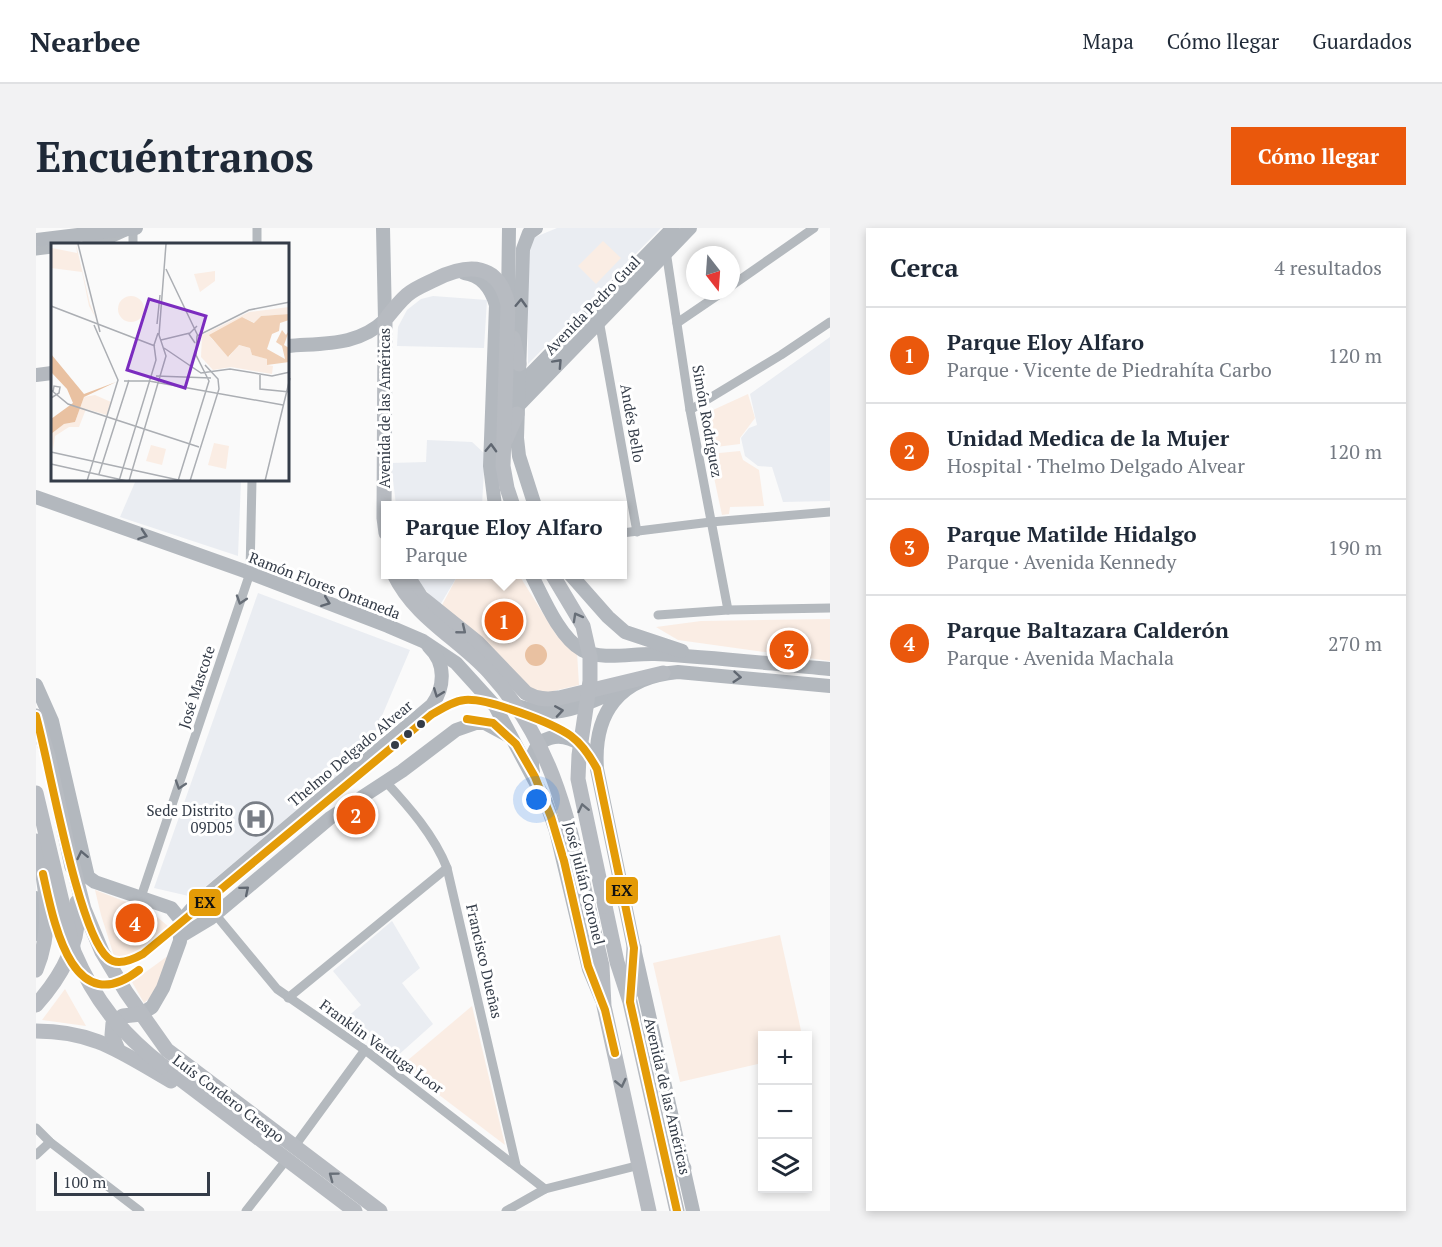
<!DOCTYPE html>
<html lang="es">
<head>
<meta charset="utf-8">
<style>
	body { margin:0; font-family:"PT Serif",serif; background:#f2f2f3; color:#1f2937 }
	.controls { position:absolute; right:18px; bottom:18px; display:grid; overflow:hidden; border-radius:0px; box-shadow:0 3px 9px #0003 }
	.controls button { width:54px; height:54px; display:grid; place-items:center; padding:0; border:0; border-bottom:2px solid #e0e1e3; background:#fff; color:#1f2937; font:30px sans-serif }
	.compass { position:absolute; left:650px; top:18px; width:54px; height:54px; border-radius:50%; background:#fff; box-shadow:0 3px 9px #0003; rotate:163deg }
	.scale { position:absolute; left:18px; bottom:15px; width:156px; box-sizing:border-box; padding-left:6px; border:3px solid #343c48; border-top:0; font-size:16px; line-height:21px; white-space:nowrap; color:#343c48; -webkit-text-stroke:4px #fff; paint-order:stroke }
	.you { position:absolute; left:501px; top:572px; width:21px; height:21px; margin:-15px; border:4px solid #fff; border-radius:50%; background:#1a73e8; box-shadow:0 0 0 9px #1a73e833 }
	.badge { display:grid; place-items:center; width:39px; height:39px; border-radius:50%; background:#ea580c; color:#fff; font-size:20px; font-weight:700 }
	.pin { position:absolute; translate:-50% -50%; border:3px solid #fff; box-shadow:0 2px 6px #0006 }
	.popup { position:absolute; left:345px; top:273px; width:246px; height:78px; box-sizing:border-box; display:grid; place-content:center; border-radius:0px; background:#fff; filter:drop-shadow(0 2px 4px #0005); font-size:20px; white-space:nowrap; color:#747a83 }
	.popup b { font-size:22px; color:#1f2937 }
	.popup::after { content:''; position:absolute; left:50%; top:100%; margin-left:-12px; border:12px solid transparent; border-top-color:#fff }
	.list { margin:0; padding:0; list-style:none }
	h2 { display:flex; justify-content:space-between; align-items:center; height:78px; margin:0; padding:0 24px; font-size:26px }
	h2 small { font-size:20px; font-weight:400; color:#747a83 }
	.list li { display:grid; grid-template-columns:39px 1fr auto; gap:18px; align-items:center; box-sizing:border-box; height:96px; padding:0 24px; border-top:2px solid #e0e1e3 }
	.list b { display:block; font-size:22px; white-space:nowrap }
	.list p { margin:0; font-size:20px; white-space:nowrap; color:#747a83 }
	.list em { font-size:20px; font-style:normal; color:#747a83 }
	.icon { flex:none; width:33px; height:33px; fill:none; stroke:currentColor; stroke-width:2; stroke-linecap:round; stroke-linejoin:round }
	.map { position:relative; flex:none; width:794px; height:983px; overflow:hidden; border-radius:0px }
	header { display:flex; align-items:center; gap:36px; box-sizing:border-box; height:84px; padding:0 30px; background:#fff; border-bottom:2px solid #e0e1e3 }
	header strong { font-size:28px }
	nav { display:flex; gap:33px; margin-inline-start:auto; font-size:21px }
	.intro { display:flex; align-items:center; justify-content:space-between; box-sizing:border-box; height:144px; padding:0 36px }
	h1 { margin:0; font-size:42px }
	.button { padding:15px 27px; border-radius:0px; background:#ea580c; color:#fff; font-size:21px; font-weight:700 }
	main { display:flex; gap:36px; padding:0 36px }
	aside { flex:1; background:#fff; border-radius:0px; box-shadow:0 3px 9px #0003 }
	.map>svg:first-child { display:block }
</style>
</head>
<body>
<header>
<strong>Nearbee</strong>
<nav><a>Mapa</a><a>Cómo llegar</a><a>Guardados</a></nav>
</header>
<div class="intro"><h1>Encuéntranos</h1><a class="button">Cómo llegar</a></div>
<main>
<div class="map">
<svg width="794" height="983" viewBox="0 0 794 983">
	<rect width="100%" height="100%" fill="#fafafa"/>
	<g fill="#eaedf2">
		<polygon points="521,0 625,0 492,136 491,22 497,10"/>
		<polygon points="397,68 451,72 448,120 361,118 362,99 371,82 385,71"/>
		<polygon points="794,109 794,273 747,274 736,239 722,238 709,228 705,210 713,200 721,197 714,166"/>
		<polygon points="391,212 436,214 449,226 446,277 360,277 355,235 390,234"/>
		<polygon points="100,252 205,252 202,328 84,289"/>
		<polygon points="378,347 422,347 404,377 384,356"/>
		<polygon points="222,365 374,422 331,523 157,669 118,660"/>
		<polygon points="356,693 384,740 366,755 397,796 359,830 308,792 325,777 297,743"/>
	</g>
	<g fill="#faede4">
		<polygon points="567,13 585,30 560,56 542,38"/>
		<polygon points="712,166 719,190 704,210 704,216 672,220 666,187"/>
		<polygon points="704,223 707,232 723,242 728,278 694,279 693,286 686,287 673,226"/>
		<polygon points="422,347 483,347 521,408 541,424 543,457 505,466 488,457 406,377"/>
		<polygon points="794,391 794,433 642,412 620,399 665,393"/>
		<path d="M59 662 114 683 133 699C116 713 102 730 78 728L65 687Z"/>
		<polygon points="744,707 766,807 726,808 726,835 644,854 617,735"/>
		<polygon points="133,727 123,762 108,775 96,754"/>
		<polygon points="29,761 50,798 6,792"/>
		<polygon points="436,778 469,917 365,838"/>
	</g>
	<circle fill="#e9c1a1" cx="500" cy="427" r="11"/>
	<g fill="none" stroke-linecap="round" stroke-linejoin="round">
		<g stroke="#b4b9be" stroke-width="9">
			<polyline points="50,16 68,14 90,4"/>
			<polyline points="97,16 97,0"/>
			<polyline points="221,16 221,0"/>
			<polyline points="0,23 16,21"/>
			<polyline points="630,23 654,182 692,382"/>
			<polyline points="695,58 778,0"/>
			<polyline points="563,92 601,304"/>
			<polyline points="641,95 688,63"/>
			<polyline points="654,182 745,127 794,94"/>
			<polyline points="586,305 675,294 794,284"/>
			<polyline points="622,387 692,382 794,380"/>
			<path d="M350 554C373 579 398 607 411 640L480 937"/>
			<polyline points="105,669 214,345 216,252"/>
			<polyline points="179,686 241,761 329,822 509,961"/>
			<polyline points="252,770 411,640"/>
			<polyline points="0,900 14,914 104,983"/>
			<polyline points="258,919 329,822"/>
			<polyline points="0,927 14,914"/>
			<polyline points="210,983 251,931"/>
			<polyline points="470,983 509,961 604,937"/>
		</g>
		<g stroke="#b3b8be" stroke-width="14">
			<polyline points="0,12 100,0"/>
			<path d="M428 45C446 47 455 60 460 77L454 238 459 278"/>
			<polyline points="472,75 473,0"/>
			<path d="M252 118C288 115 322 118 349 92L347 0"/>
			<polyline points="0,147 16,145"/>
			<polyline points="483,158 637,0"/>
			<polyline points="482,178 654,0"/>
			<polyline points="0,269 214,345 352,398 387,413 420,435 459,478 510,574 520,603 553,741 566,772"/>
			<polyline points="499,278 483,228 481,210 487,21 493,5 500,0"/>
			<path d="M495 346C507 369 523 409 546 422 567 433 596 425 619 426 677 429 736 436 794 441"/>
			<polyline points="534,346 572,389 589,404 646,423"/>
			<polyline points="0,457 16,493 52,649 59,654 135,680 144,691 144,713 127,760 116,779 105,786"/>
			<path d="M474 476C486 479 499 484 511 484 537 485 564 469 588 460"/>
			<path d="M497 544C489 506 532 498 552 524"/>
			<polyline points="0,670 4,707"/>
			<path d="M145 693 159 677 396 477C409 459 410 435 393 419"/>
			<polyline points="145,708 175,690 294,590 366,543 420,502 440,495 449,495 475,509"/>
			<path d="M657 983 598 720 561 541C557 484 584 449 642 444L794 458"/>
		</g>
		<g stroke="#b7bbc1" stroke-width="15">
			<polyline points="477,110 483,136"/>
			<polyline points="470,211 481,186"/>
			<path d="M350 305 348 290 349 92C356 83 363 74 371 67 379 60 390 56 400 51 433 35 463 35 472 77L467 238 471 260 477 278"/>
			<path d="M370 346 385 369 441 414 490 465C501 471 510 472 523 470L627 445"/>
			<polyline points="0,488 12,528 36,639"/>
			<path d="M0 613C10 657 18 698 0 742"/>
			<polyline points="35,630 48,681 66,724 90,764 131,822 344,983"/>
			<polyline points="569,678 581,734 594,774 641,983"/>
			<polyline points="553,682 566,738 568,778 613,983"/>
			<polyline points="595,765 598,720"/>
			<path d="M0 777C25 749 46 713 41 674"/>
			<path d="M0 803C59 803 86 825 135 853"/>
			<polyline points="82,822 76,807 77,795 87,788 105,786"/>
			<polyline points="127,838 319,983"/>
			<polyline points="632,944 648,940"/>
		</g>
		<g stroke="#b7bbc1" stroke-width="15">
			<path d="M358 346C379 390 422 410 453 444 518 515 532 592 553 682"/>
			<polyline points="516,346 547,398 554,429 554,453 543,527 542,551 569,678"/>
			<path d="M0 565 38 724C59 773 85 805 127 838"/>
		</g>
		<defs>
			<g id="bus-1">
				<path d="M0 488C13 534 42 705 72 730 82 739 98 731 107 726L395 487C405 481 417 473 429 472 451 470 517 495 535 508 547 517 554 528 561 541L598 720 594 774 641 983"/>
				<polyline points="431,491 457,495 480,516 499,549 515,589 528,633 552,738 569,782 579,825"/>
				<path d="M7 646C17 690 35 795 103 742"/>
			</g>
		</defs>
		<use href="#bus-1" stroke="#fff" stroke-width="12"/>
		<use href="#bus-1" stroke="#e49b07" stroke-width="8"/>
	</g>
	<defs><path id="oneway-chevron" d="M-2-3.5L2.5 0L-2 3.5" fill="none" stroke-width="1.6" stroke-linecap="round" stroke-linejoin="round" transform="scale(1.5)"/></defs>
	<g stroke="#606771">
		<use href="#oneway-chevron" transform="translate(485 75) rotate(-88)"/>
		<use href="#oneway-chevron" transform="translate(522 135) rotate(-47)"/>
		<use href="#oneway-chevron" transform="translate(455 220) rotate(-88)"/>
		<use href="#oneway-chevron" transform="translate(107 307) rotate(19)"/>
		<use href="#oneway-chevron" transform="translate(290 374) rotate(21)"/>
		<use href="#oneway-chevron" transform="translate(701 449) rotate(5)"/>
		<use href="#oneway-chevron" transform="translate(402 465) rotate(111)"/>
		<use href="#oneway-chevron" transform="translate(523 483) rotate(-9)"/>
		<use href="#oneway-chevron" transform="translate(46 627) rotate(-102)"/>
		<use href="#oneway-chevron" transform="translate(209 662) rotate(-40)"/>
	</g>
	<g stroke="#676e77">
		<use href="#oneway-chevron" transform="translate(205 372) rotate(108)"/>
		<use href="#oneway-chevron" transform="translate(144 557) rotate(108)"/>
	</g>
	<g stroke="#686f78">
		<use href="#oneway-chevron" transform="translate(541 389) rotate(-119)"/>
		<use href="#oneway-chevron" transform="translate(426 402) rotate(39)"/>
		<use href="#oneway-chevron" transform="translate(547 580) rotate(-102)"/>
		<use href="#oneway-chevron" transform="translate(585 855) rotate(77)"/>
		<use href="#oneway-chevron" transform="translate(297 948) rotate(-143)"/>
	</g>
	<defs>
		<symbol id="hospital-ring" viewBox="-11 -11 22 22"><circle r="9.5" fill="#fff" stroke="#797e86" stroke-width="1.5"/><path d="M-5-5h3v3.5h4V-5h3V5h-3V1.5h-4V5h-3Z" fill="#797e86"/></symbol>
	</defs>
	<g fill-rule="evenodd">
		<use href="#hospital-ring" x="201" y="572" width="38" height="38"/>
	</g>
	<g fill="#343c48" stroke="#fff" stroke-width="2">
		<circle cx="385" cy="496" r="5"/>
		<circle cx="372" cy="506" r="5"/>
		<circle cx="359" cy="517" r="5"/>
	</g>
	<g text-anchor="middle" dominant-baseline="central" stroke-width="6" stroke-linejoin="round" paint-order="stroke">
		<g font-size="15" fill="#343c48" stroke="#fff">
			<text transform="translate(556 77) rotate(-46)">Avenida Pedro Gual</text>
			<text transform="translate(348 180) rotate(-90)">Avenida de las Américas</text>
			<text transform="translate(672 193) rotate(80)">Simón Rodríguez</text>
			<text transform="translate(597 195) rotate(80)">Andés Bello</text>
			<text transform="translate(289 357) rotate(21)">Ramón Flores Ontaneda</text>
			<text transform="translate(160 459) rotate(-72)">José Mascote</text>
			<text transform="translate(314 525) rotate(-40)">Thelmo Delgado Alvear</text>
			<text transform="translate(549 655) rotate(76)">José Julián Coronel</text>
			<text transform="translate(449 733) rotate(77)">Francisco Dueñas</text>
			<text transform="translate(346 818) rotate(36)">Franklin Verduga Loor</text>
			<text transform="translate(632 868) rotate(77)">Avenida de las Américas</text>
			<text transform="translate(193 870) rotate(37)">Luís Cordero Crespo</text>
		</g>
		<g font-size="15" fill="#343c48" stroke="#fff" text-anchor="end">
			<text x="197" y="582">Sede Distrito<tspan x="197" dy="17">09D05</tspan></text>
		</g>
	</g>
	<g transform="translate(15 15)">
		<rect width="238" height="238" fill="#fafafa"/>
		<path d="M25 1 39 61 46 77 38 63 31 29 0 25 1 5 26 10ZM164 28V38L149 49 143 31ZM67 66a13 13 0 1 1 26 0a13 13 0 1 1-26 0ZM238 64V71L210 73 204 80 191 74 160 95 178 114 187 102 199 105 201 112 217 116 216 122 222 123 221 131 180 124 162 127 150 114 151 92 198 69ZM44 152 60 159 56 172 35 166 28 184H18L4 193 2 207 0 191 13 181 24 179 33 154ZM163 200 178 203 175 226 157 222ZM100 202 115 206 111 222 95 218Z" fill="#faede4"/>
		<path d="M238 71V77L229 80 228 88 221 91 216 106 234 116 231 103 225 99 231 87 235 92 238 88 233 102 238 105V119L216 122V116L201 112 199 105 188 102 177 114 158 92 191 74 203 80 210 73Z" fill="#f0d0b6"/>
		<path d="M0 111 33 151 65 139 33 154 24 179 13 181 0 191V176L22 160 16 146 0 129Z" fill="#e9c1a1"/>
		<path fill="none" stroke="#abaeb3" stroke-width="1.5" d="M27 1 49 89M115 26 147 93M0 63 104 103M106 81 109 52M110 97 139 90M144 100 138 91 146 83M113 105 150 130 179 126 221 133 239 129M209 132V146L239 149M105 133 160 135M73 138H98L232 162M0 147 17 161 148 204M0 155 8 150 9 144 3 143 2 149M0 209 132 238M0 221 76 238M48 231 78 137M36 238 67 137 43 82M68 238 105 117 103 102 107 90M78 238 115 113 108 92 115 1M127 238 158 138 145 112 146 93 198 67 239 59M139 238 168 146 167 136 154 122M214 238 239 135"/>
		<path fill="#7b2cbf" fill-opacity="0.15" stroke="#7b2cbf" stroke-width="3" d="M98 56 155 73 134 145 76 127Z"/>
		<rect width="238" height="238" fill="none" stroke="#343c48" stroke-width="3"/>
	</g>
	<g stroke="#fff" stroke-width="2">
		<rect x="569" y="648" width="34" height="29" rx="6" fill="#e49b07"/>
		<rect x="152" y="660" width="34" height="29" rx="6" fill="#e49b07"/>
	</g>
	<g font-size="16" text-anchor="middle" font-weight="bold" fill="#111">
		<text x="586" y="668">EX</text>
		<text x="169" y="680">EX</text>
	</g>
</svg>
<div class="controls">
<button>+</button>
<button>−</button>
<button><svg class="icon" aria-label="layers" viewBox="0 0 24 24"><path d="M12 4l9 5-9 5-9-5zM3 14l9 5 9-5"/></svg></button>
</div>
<svg class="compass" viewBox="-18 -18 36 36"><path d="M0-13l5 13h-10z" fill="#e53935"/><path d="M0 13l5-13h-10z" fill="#747a83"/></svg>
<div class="scale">100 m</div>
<div class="you"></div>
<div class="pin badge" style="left:468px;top:393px">1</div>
<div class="popup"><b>Parque Eloy Alfaro</b>Parque</div>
<div class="pin badge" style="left:320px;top:587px">2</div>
<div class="pin badge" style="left:753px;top:422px">3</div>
<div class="pin badge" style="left:99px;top:695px">4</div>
</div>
<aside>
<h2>Cerca<small>4 resultados</small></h2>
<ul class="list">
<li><span class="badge">1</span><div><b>Parque Eloy Alfaro</b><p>Parque · Vicente de Piedrahíta Carbo</p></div><em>120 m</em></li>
<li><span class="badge">2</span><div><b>Unidad Medica de la Mujer</b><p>Hospital · Thelmo Delgado Alvear</p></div><em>120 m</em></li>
<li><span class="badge">3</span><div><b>Parque Matilde Hidalgo</b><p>Parque · Avenida Kennedy</p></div><em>190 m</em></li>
<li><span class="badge">4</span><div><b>Parque Baltazara Calderón</b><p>Parque · Avenida Machala</p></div><em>270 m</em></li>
</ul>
</aside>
</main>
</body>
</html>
